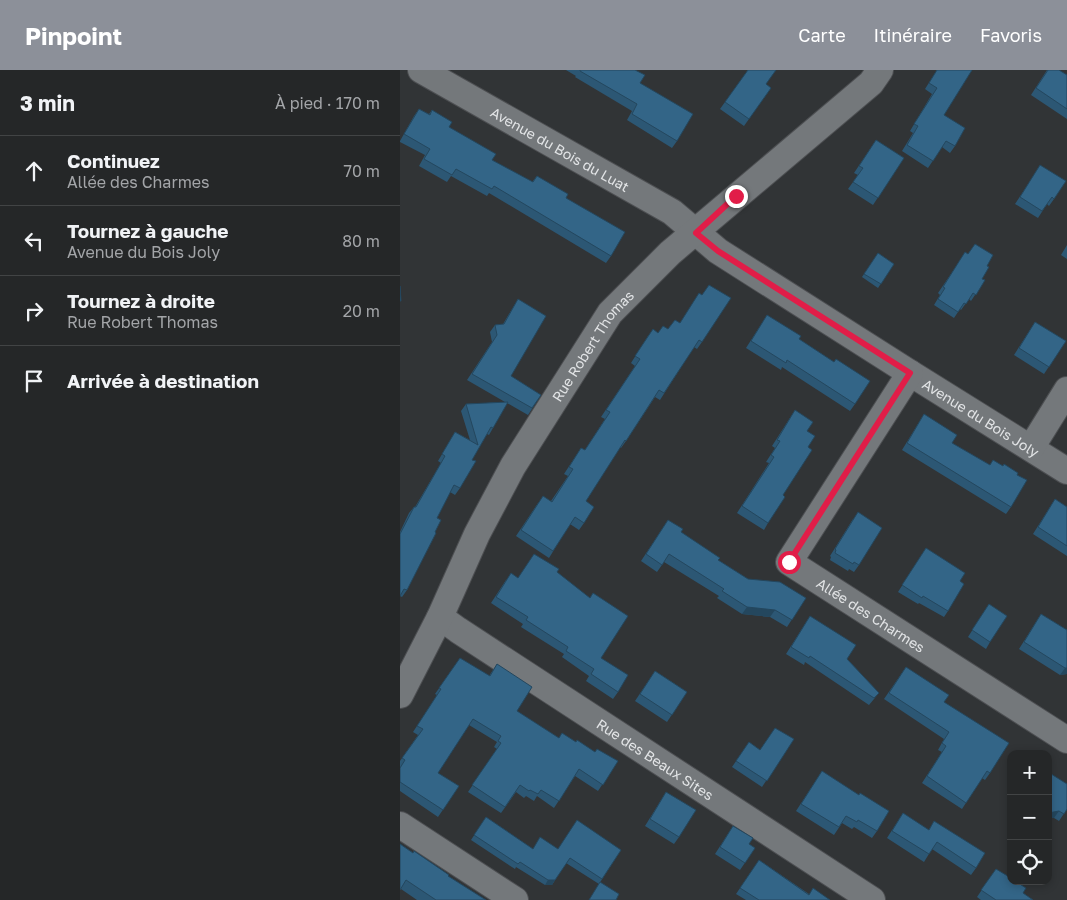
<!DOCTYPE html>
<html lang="fr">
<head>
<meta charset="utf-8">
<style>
	body { margin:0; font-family:"Golos Text",sans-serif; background:#2d2f30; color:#f1f3f6 }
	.controls { position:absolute; right:15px; bottom:15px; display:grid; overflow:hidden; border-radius:10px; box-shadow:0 2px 8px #0003 }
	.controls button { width:45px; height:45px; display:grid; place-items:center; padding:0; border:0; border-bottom:1px solid #424445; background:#252728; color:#f1f3f6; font:25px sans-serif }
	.stop { position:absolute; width:15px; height:15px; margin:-11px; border:4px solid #e11d48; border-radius:50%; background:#fff }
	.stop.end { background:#e11d48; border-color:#fff; box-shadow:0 1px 5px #0008 }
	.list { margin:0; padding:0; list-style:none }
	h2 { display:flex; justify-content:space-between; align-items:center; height:65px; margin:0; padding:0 20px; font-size:21px }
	h2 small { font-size:16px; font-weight:400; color:#a3a5a8 }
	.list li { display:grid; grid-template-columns:32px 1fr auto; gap:15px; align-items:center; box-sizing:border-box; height:70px; padding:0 20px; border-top:1px solid #424445 }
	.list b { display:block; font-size:19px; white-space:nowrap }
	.list p { margin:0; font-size:16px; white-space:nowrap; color:#a3a5a8 }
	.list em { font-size:16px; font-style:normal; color:#a3a5a8 }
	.icon { flex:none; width:28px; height:28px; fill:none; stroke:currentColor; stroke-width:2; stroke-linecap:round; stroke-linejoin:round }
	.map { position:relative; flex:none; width:667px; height:830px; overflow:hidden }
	header { display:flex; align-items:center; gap:30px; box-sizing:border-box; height:70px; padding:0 25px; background:#8c9099; color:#fff }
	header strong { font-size:24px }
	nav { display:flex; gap:28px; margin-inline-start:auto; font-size:18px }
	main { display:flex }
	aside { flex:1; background:#252728 }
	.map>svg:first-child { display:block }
</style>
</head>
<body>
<header>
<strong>Pinpoint</strong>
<nav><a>Carte</a><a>Itinéraire</a><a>Favoris</a></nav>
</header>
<main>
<aside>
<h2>3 min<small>À pied · 170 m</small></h2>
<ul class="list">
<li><svg class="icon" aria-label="ahead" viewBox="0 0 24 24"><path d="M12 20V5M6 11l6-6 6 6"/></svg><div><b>Continuez</b><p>Allée des Charmes</p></div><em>70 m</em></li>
<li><svg class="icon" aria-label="left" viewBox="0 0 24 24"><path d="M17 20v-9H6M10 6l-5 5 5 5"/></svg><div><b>Tournez à gauche</b><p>Avenue du Bois Joly</p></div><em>80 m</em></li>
<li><svg class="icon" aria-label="right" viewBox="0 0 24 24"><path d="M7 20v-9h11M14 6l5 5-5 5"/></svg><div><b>Tournez à droite</b><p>Rue Robert Thomas</p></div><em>20 m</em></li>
<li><svg class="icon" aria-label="arrive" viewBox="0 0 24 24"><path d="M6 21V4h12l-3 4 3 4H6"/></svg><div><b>Arrivée à destination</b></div></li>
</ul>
</aside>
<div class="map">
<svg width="667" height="830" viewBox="0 0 667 830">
	<rect width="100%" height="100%" fill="#313436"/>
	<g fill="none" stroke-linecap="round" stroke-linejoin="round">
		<defs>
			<g id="minor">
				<path id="s1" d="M21 0 272 142 318 181 510 303 667 401"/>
				<path id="s2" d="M510 303 389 492 667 670"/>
				<polyline points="631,378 667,320"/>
				<path id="s3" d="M40 547 58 560 472 830"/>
				<path id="s4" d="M0 625 40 547 77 464 113 396 210 243 270 183 471 13 480 0"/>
				<polyline points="0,755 115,830"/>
			</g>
		</defs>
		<use href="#minor" stroke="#4d4f52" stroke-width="28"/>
		<use href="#minor" stroke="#74787b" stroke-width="26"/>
	</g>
	<g fill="#2c5774">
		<polygon points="166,0 235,0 240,13 277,71 272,78 227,50 232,41 175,7 176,6"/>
		<polygon points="348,0 371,18 344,56 320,39"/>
		<polygon points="537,0 572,0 544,45 555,76 550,83 542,77 528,98 502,81 513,63 510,61 532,24 525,19"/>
		<polygon points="647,0 667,5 667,49 631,25"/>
		<polygon points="19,39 29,44 32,40 49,57 92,90 132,112 137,106 166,128 211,186 206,193 89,123 87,126 51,106 47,112 19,96 25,85 0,72 0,71 14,46"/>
		<polygon points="476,70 504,88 473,135 448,119 458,105 454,103"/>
		<polygon points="636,102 654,129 649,136 647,134 638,148 615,134"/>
		<polygon points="667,175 667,189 661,185"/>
		<polygon points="478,183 494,194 478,218 462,207"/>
		<polygon points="561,189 587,196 582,209 585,210 571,231 569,229 561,240 560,239 554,248 534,235 540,225 538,223"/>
		<polygon points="118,229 111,306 141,325 128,345 107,333 93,358 89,365 87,364 72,390 60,418 55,425 50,422 37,448 35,462 7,520 2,527 0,526 0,462 9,443 14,437 15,437 41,393 38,391 55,362 70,370 61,341 66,334 105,332 67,310 92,272 90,262 95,255 103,254"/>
		<polygon points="367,245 399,269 434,292 455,334 450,341 382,297 381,300 346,278"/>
		<polygon points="275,250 302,272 297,279 294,277 260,330 255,327 226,371 221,378 220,377 186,431 184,453 179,460 170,454 149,488 116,466 138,433 151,431 168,406 164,404 181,378 185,380 205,349 201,347 235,296 231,293 248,266 268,259"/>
		<polygon points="635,252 666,271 644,304 614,285"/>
		<polygon points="395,340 407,361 408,377 368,453 364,460 337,443 369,393 366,392 375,378 372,376"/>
		<polygon points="524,344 552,373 590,395 617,405 611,437 606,444 502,380"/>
		<polygon points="655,429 667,437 667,486 633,464"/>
		<polygon points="453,449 459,495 454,502 449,499 448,501 430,490 431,487 430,486"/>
		<polygon points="268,450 281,462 318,490 348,509 406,528 387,557 370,547 342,544 317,528 319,526 264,492 257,502 241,491"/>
		<polygon points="526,478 560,511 548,541 544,547 519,533 518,534 498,522"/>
		<polygon points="157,502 201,588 218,622 213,629 186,611 189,606 162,587 164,584 121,557 123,554 91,533 106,510"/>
		<polygon points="589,534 590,572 586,579 568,567"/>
		<polygon points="641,544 667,560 667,604 660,605 619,579"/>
		<polygon points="410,546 447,589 479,623 469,635 405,592 404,595 386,584"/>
		<polygon points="60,588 89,606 97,594 117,641 158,668 176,672 195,682 218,691 198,721 175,706 154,738 137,726 134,731 126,726 124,728 116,722 101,743 68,722 97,679 94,677 97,672 69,655 38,703 59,716 38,747 0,721 0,691 18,665 13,662 37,625 35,624"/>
		<polygon points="506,597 544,632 590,703 585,710 582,708 562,739 522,713 542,682 538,680 544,669 484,629"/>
		<polygon points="255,601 287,622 267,652 235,631"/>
		<polygon points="394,669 362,717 332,697 349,672 360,680"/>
		<polygon points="422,701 477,761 472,768 454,757 452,759 442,753 434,765 396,741"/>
		<polygon points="648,702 667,739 659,751 654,748 648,748"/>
		<polygon points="266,722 279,767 274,774 245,756"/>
		<polygon points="503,743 576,798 571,805 532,779 524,792 487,768"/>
		<polygon points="86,747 133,779 221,780 199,814 166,793 152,815 145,815 116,797 115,799 71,770"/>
		<polygon points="333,756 349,774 355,778 340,800 315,784"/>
		<polygon points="0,774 48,806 86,830 17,830 1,819"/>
		<polygon points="359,790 409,824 430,830 346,830 336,824"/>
		<polygon points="596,799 623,823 633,830 581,830 577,827"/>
	</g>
	<g fill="#24475e">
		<polygon points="347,537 375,540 370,547 342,544"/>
		<polygon points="665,598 667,598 667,604 660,605"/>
		<polygon points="659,741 654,748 648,748 648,743"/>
		<polygon points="148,810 155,810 152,815 145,815"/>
	</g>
	<g fill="#336587" stroke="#24475e">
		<polygon points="180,0 235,0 245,5 240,13 293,44 277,71 232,44 237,34 180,1"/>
		<polygon points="348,0 376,0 366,14 371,18 349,49 325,32"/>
		<polygon points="537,0 572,0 544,45 565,58 555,76 546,71 533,91 507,75 518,56 514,54 537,18 529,13"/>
		<polygon points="648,0 659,0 667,5 667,39 636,18"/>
		<polygon points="19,39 30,45 32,40 52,52 49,57 96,84 92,90 133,112 137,106 168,124 166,128 225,162 211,186 94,116 92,119 56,99 52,105 24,89 30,79 4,64"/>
		<polygon points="476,70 504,88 478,128 453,112 463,98 459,96"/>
		<polygon points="640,95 666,111 654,129 652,127 642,141 620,127"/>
		<polygon points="575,174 593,185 587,196 589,197 582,209 585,210 576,225 573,223 566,234 564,233 558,242 538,229 545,218 543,217 565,182 568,184"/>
		<polygon points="478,183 494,194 481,214 464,204"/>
		<polygon points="309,215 331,228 302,272 299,270 264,323 259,320 226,371 225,370 186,431 194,437 184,453 175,447 153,481 121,460 143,426 152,432 173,399 169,397 181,378 185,380 210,342 206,340 240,289 235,286 253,259 258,263 263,256 268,259 275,250 280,253 299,223 302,225"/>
		<polygon points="0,216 1,231 0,231"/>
		<polygon points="118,229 146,246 111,306 141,325 132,338 72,304 97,265 95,255 104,254"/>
		<polygon points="367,245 401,266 399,269 434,292 436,289 470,311 455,334 387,290 386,293 351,271"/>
		<polygon points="635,252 666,271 649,297 619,278"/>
		<polygon points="108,332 93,358 91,357 72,390 76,391 60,418 54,415 37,448 41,450 35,462 36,463 7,520 4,519 0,526 0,464 14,437 16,437 45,386 42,384 55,362 78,375 66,334"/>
		<polygon points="395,340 413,352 407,361 415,366 408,377 412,380 383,425 385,427 368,453 342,436 374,387 371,385 380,371 377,370"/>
		<polygon points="524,344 557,365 552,373 590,395 593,390 603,396 604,394 618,403 617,405 627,410 611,437 507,373"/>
		<polygon points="655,429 667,437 667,476 638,457"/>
		<polygon points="458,442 482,458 459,495 454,492 453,494 435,483 436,480 435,479"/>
		<polygon points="268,450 283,459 281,462 320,488 318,490 348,509 380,512 406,528 392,550 375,540 347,537 322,521 324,519 269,484 262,495 246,484"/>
		<polygon points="526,478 565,503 560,511 564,514 548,541 523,526 522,528 502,515"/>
		<polygon points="134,484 159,499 157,502 190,528 193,523 228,546 201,588 228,605 218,622 191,604 194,599 166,581 168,577 126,550 128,547 96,527 111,503 118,508"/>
		<polygon points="589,534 607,546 590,572 572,560"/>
		<polygon points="641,544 667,560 667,598 665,598 624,572"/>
		<polygon points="410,546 456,575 447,589 479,623 474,628 410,586 409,588 391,577"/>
		<polygon points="60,588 90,606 97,594 132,617 117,641 159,668 162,663 176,672 177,670 195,682 197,679 218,691 203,715 179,699 159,731 141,720 138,724 130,720 129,721 120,715 105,737 72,715 101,673 98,671 101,666 73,649 38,703 59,716 43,740 0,712 0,698 5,690 2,688 23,659 17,656 41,619 39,618"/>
		<polygon points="506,597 549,625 544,632 609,673 590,703 587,701 566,733 527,706 546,676 542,673 549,662 489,623"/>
		<polygon points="255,601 287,622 272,645 240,624"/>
		<polygon points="375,658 394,669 367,711 336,691 349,672 360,680"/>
		<polygon points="422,701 459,725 460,723 489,741 477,761 458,750 457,752 446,746 439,757 401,734"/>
		<polygon points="648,702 667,714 667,739 664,744 659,741 648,743"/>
		<polygon points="266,722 296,740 279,767 250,749"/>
		<polygon points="503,743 529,760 534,751 585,783 576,798 537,772 529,784 492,761"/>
		<polygon points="86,747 133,779 140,767 158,779 177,750 221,780 202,809 170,788 155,810 148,810 120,792 118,794 74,765"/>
		<polygon points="333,756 353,768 349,774 355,778 345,793 320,777"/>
		<polygon points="0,774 13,783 14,781 49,805 48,806 86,830 36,830 6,810 0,820"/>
		<polygon points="359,790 409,825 413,818 430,830 359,830 340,818"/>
		<polygon points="596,799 611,808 611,811 615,811 626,818 623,823 633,830 596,830 581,820"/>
		<polygon points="200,812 219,824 216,830 189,830"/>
	</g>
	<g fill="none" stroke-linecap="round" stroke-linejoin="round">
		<polyline stroke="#e11d48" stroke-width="6" points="336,126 296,163 318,181 510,303 389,492"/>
	</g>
	<g text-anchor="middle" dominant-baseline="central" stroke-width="4" stroke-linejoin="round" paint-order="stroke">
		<g font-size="14" fill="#e2e4e6" stroke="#313436">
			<text stroke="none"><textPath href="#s1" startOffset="160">Avenue du Bois du Luat</textPath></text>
			<text stroke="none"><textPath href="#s4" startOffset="400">Rue Robert Thomas</textPath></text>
			<text stroke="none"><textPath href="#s1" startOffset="660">Avenue du Bois Joly</textPath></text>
			<text stroke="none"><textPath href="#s2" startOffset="322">Allée des Charmes</textPath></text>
			<text stroke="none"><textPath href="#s3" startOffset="258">Rue des Beaux Sites</textPath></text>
		</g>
	</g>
</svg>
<div class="controls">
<button>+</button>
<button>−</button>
<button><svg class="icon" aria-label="locate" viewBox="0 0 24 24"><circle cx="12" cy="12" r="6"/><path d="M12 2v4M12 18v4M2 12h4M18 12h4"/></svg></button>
</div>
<div class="stop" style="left:389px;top:492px"></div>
<div class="stop end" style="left:336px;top:126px"></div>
</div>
</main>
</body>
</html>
